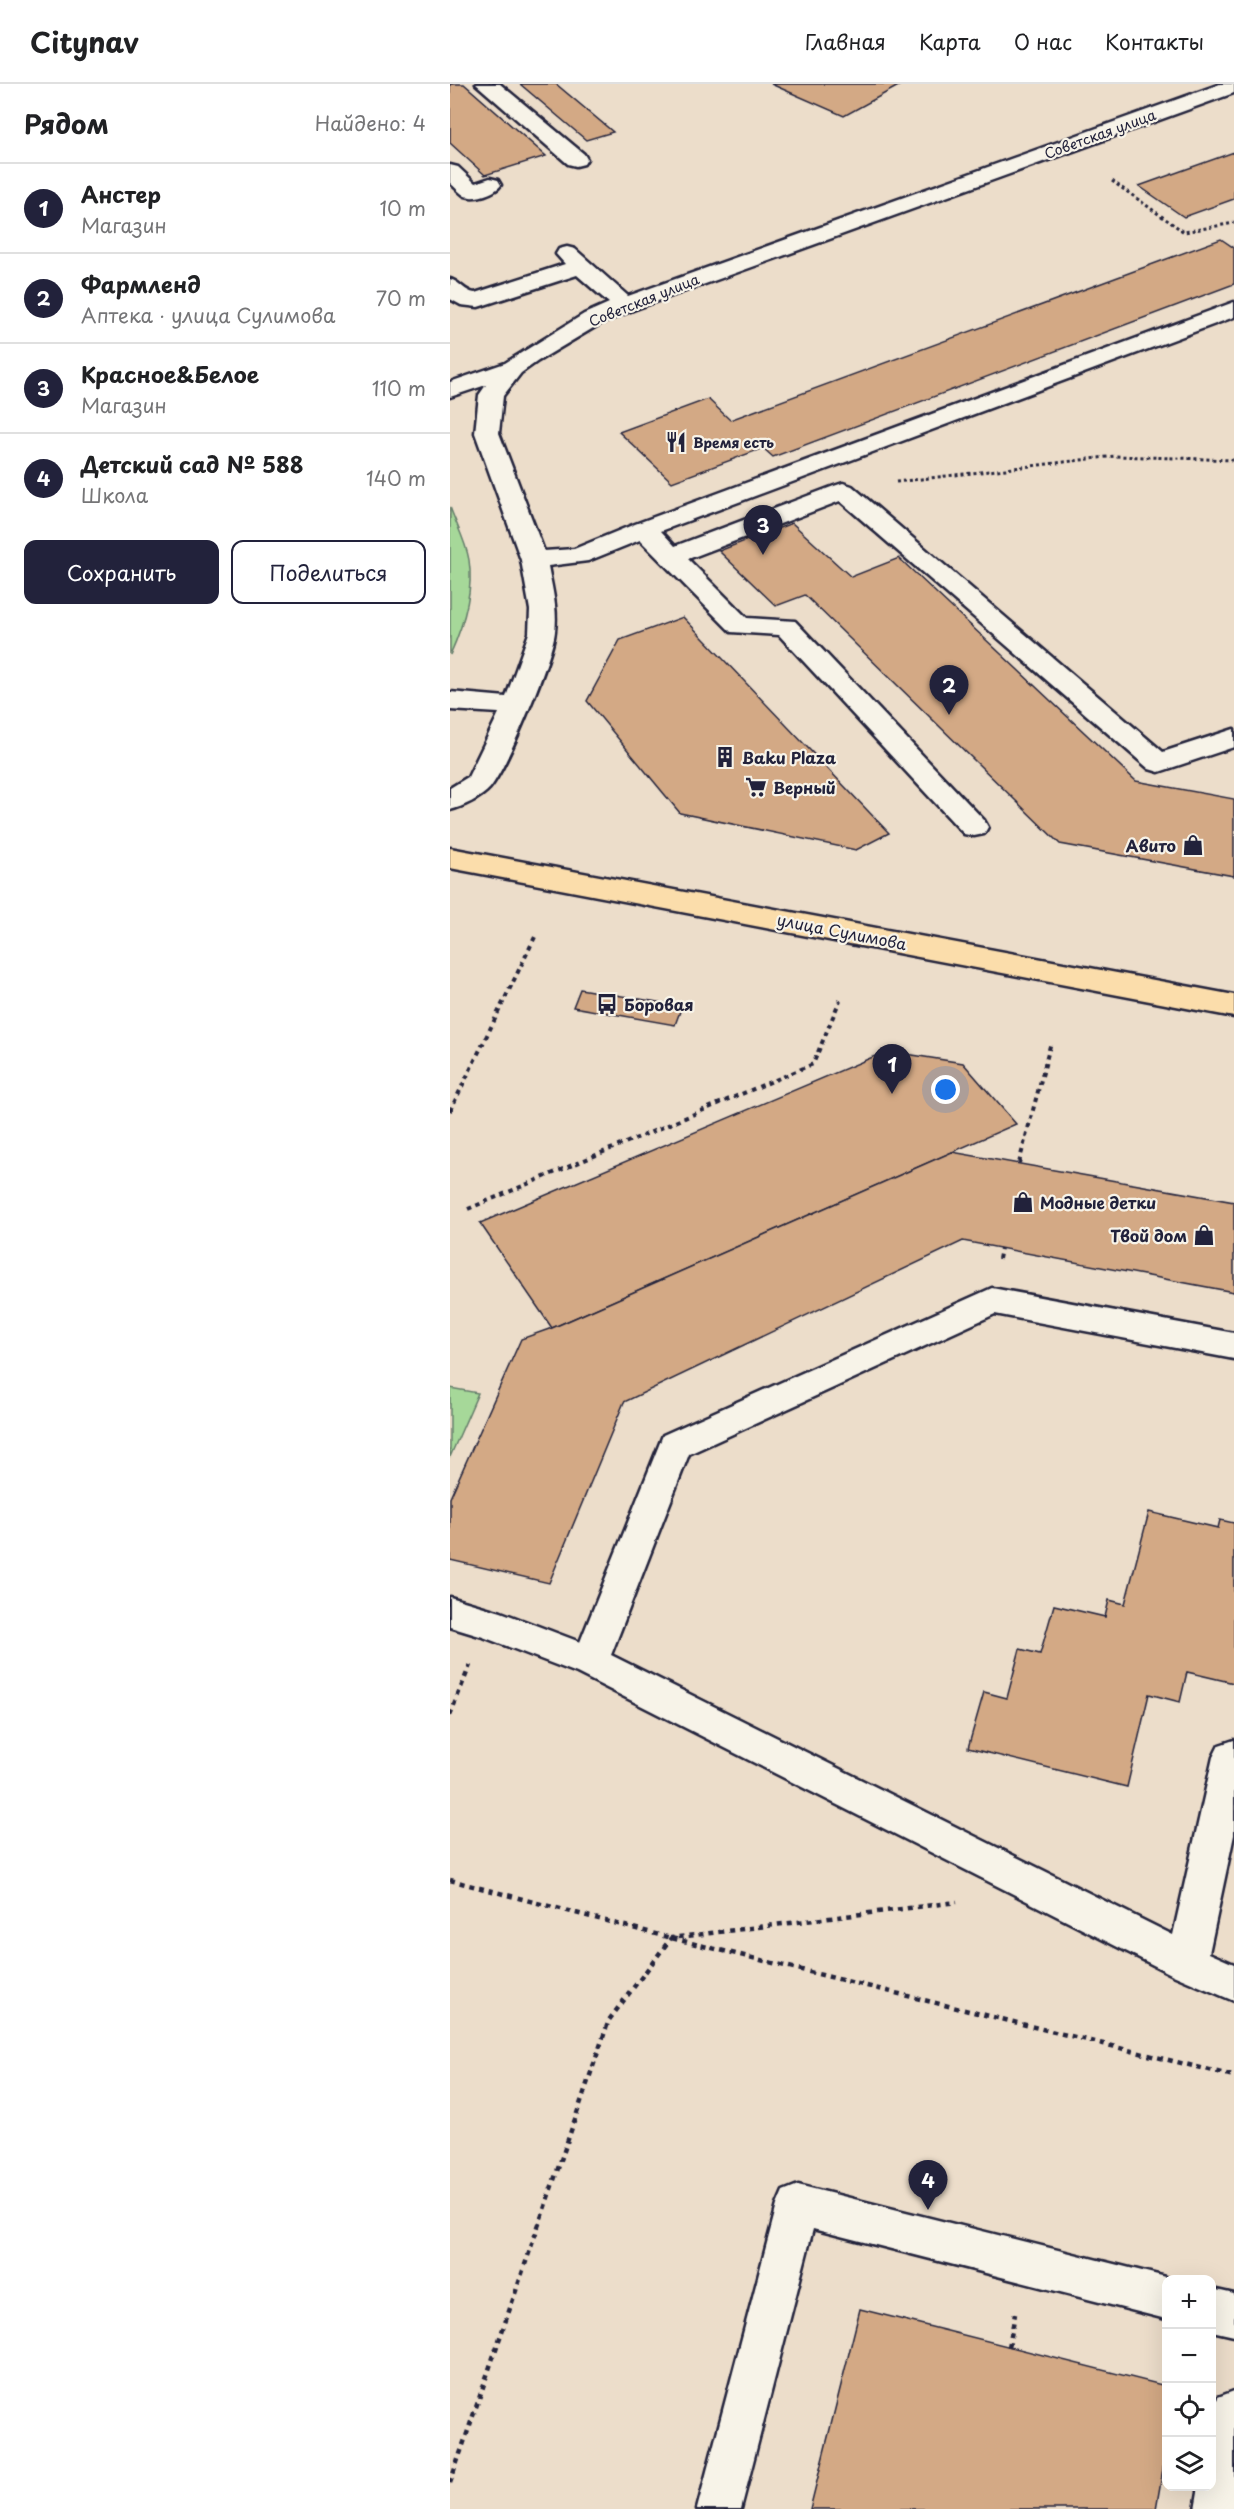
<!DOCTYPE html>
<html lang="ru">
<head>
<meta charset="utf-8">
<style>
	body { margin:0; font-family:"Playpen Sans",sans-serif; background:#f2f2f2; color:#202124 }
	.controls { position:absolute; right:18px; bottom:18px; display:grid; overflow:hidden; border-radius:12px; box-shadow:0 6px 24px #0002 }
	.controls button { width:54px; height:54px; display:grid; place-items:center; padding:0; border:0; border-bottom:2px solid #e0e0e0; background:#fff; color:#202124; font:30px sans-serif }
	.you { position:absolute; left:496px; top:1006px; width:21px; height:21px; margin:-15px; border:4px solid #fff; border-radius:50%; background:#1a73e8; box-shadow:0 0 0 9px #1a73e833 }
	.badge { display:grid; place-items:center; width:39px; height:39px; border-radius:50%; background:#22223b; color:#fff; font-size:20px; font-weight:700 }
	.pin { position:absolute; translate:-50% -50px; filter:drop-shadow(0 2px 3px #0008) }
	.pin::after { content:''; position:absolute; top:32px; width:21px; height:18px; background:inherit; clip-path:polygon(0 0,100% 0,50% 100%) }
	.list { margin:0; padding:0; list-style:none }
	h2 { display:flex; justify-content:space-between; align-items:center; height:78px; margin:0; padding:0 24px; font-size:26px }
	h2 small { font-size:20px; font-weight:400; color:#757577 }
	.list li { display:grid; grid-template-columns:39px 1fr auto; gap:18px; align-items:center; box-sizing:border-box; height:90px; padding:0 24px; border-top:2px solid #e0e0e0 }
	.list b { display:block; font-size:22px; white-space:nowrap }
	.list p { margin:0; font-size:20px; white-space:nowrap; color:#757577 }
	.list em { font-size:20px; font-style:normal; color:#757577 }
	.actions { display:flex; gap:12px; padding:18px 24px }
	.actions a { flex:1; padding:14px 0; border:2px solid #22223b; border-radius:12px; text-align:center; font-size:21px; color:#22223b }
	.actions .main { background:#22223b; color:#fff }
	.icon { flex:none; width:33px; height:33px; fill:none; stroke:currentColor; stroke-width:2; stroke-linecap:round; stroke-linejoin:round }
	.map { position:relative; flex:none; width:784px; height:2425px; overflow:hidden }
	header { display:flex; align-items:center; gap:36px; box-sizing:border-box; height:84px; padding:0 30px; background:#fff; border-bottom:2px solid #e0e0e0 }
	header strong { font-size:28px }
	nav { display:flex; gap:33px; margin-inline-start:auto; font-size:21px }
	main { display:flex }
	aside { flex:1; background:#fff }
	.map>svg:first-child { display:block }
</style>
</head>
<body>
<header>
<strong>Citynav</strong>
<nav><a>Главная</a><a>Карта</a><a>О нас</a><a>Контакты</a></nav>
</header>
<main>
<aside>
<h2>Рядом<small>Найдено: 4</small></h2>
<ul class="list">
<li><span class="badge">1</span><div><b>Анстер</b><p>Магазин</p></div><em>10 m</em></li>
<li><span class="badge">2</span><div><b>Фармленд</b><p>Аптека · улица Сулимова</p></div><em>70 m</em></li>
<li><span class="badge">3</span><div><b>Красное&amp;Белое</b><p>Магазин</p></div><em>110 m</em></li>
<li><span class="badge">4</span><div><b>Детский сад № 588</b><p>Школа</p></div><em>140 m</em></li>
</ul>
<div class="actions"><a class="main">Сохранить</a><a>Поделиться</a></div>
</aside>
<div class="map">
<svg width="784" height="2425" viewBox="0 0 784 2425">
	<rect width="100%" height="100%" fill="#ecddca"/>
	<filter id="ink" filterUnits="userSpaceOnUse"><feTurbulence type="fractalNoise" baseFrequency=".0167" numOctaves="2"/><feDisplacementMap in="SourceGraphic" scale="12" xChannelSelector="R" yChannelSelector="G"/><feConvolveMatrix kernelMatrix="1 2 1 2 8 2 1 2 1" color-interpolation-filters="sRGB"/></filter>
	<g filter="url(#ink)">
		<g fill="#a6d899" stroke="#647d6a" stroke-width="1.5">
			<path d="M0 423C6 440 16 458 19 476 24 508 13 542 0 571Z"/>
			<polygon points="0,1304 28,1309 0,1373"/>
		</g>
		<g fill="#d3a985" stroke="#22223b" stroke-width="1.5">
			<polygon points="0,0 14,0 96,72 35,91 0,59"/>
			<polygon points="70,0 106,0 163,48 136,56"/>
			<polygon points="321,0 452,0 394,32"/>
			<polygon points="784,68 784,115 734,133 689,102"/>
			<polygon points="771,155 784,164 784,200 323,373 313,364 222,398 169,348 258,315 280,336"/>
			<polygon points="342,439 401,493 449,474 686,697 784,715 784,792 610,760 355,511 326,522 269,467"/>
			<polygon points="233,533 439,749 406,766 230,729 137,617 170,556"/>
			<polygon points="130,905 232,922 225,941 123,923"/>
			<polygon points="437,967 513,979 566,1040 102,1244 30,1139"/>
			<polygon points="502,1068 784,1118 784,1208 513,1157 174,1318 99,1499 0,1476 0,1414 71,1255 102,1244"/>
			<polygon points="699,1428 768,1444 770,1436 784,1439 784,1599 737,1588 730,1618 699,1610 677,1703 518,1664 534,1608 557,1614 570,1565 590,1570 604,1521 655,1533 659,1516 675,1520"/>
			<polygon points="410,2225 716,2302 716,2368 706,2425 360,2425"/>
		</g>
		<g fill="none" stroke-linecap="round" stroke-linejoin="round">
			<defs>
				<g id="minor">
					<polygon points="26,0 50,0 134,70 137,75 134,80 126,82 118,80"/>
					<path d="M770 0H784V9L183 226 150 240 88 277 71 289 53 312 49 349 94 467 124 465 185 440 784 218V233L211 447 225 462 384 402 393 399 402 402 713 668 784 645V663L709 688 699 685 390 417 238 475 297 534 345 537 534 736 538 743 534 750 524 752 514 750 329 551 281 548 190 456 138 477 98 482C102 504 108 525 105 547 103 573 57 683 40 704 31 714 13 723 0 726V704L18 693 49 629 0 626V608L56 613 79 549 80 526 71 476 25 349 29 311 36 301 0 313V298L55 279 134 230 159 219 127 191 28 223 11 221 0 215V195C10 198 15 208 25 209L115 180 106 170 109 165 117 163 125 165 178 212Z"/>
					<path d="M0 81 8 83 25 99 40 94 48 96 51 101C46 109 25 116 15 112 10 109 5 103 0 99Z"/>
					<polygon points="542,1204 784,1249 784,1275 545,1230 239,1370 161,1571 723,1851 763,1673 769,1661 784,1656 784,1751 759,1869 784,1880 784,1917 723,1891 127,1589 33,1553 0,1543 0,1513 51,1528 130,1558 213,1351"/>
					<polygon points="348,2101 716,2193 723,2196 716,2196 716,2235 363,2145 291,2425 247,2425 327,2121 333,2107"/>
					<polygon points="762,2205 784,2210 784,2252 762,2247"/>
					<polygon points="784,2307 784,2425 745,2425 749,2402 762,2402 762,2332 768,2313"/>
				</g>
				<polygon id="major" points="0,764 784,911 784,933 0,784"/>
			</defs>
			<use href="#minor" stroke="#22223b" stroke-width="5"/>
			<use href="#major" stroke="#22223b" stroke-width="5"/>
			<g stroke="#22223b" stroke-width="3" stroke-dasharray="3 3" stroke-linecap="butt">
				<polyline points="662,97 734,148 784,139"/>
				<polyline points="446,398 665,372 784,376"/>
			</g>
			<g stroke="#22223b" stroke-width="4" stroke-dasharray="4.5 4.5" stroke-linecap="butt">
				<polyline points="0,1027 85,853"/>
				<polyline points="569,1079 601,958"/>
				<polyline points="18,1125 363,980 390,916"/>
				<polyline points="549,1175 551,1164"/>
			</g>
			<g stroke="#22223b" stroke-width="4.5" stroke-dasharray="5 5" stroke-linecap="butt">
				<polyline points="0,1631 20,1581"/>
				<polyline points="0,1796 221,1854 784,1992"/>
				<polyline points="559,2263 565,2230"/>
				<polyline points="0,2399 159,1936 221,1854 507,1818"/>
			</g>
			<use href="#minor" fill="#f7f3e8" fill-rule="evenodd"/>
			<use href="#major" fill="#fbddab" fill-rule="evenodd"/>
		</g>
	</g>
	<defs>
		<symbol id="restaurant-bare" viewBox="-9 -9 18 18"><path d="M-5-6h1v4h1v-4h1v4h1v-4h1v5L-1.5 .5V6h-2V.5L-5-1ZM5-6V6H3V1.5H1.5Q1.5-4 5-6Z" fill="#22223b" stroke="#f7f3e8" stroke-width="2.5" paint-order="stroke"/></symbol>
		<symbol id="building-bare" viewBox="-9 -9 18 18"><path d="M-4-6H4V6H1V3H-1V6H-4ZM-2.5-4.3h1.7v1.8h-1.7ZM.8-4.3h1.7v1.8H.8ZM-2.5-1h1.7V.8h-1.7ZM.8-1h1.7V.8H.8Z" fill="#22223b" stroke="#f7f3e8" stroke-width="2.5" paint-order="stroke"/></symbol>
		<symbol id="supermarket-bare" viewBox="-9 -9 18 18"><path d="M-6-5.5h2.5l.6 2H6L4.5 2H-2.5L-4.4-4H-6ZM-1.5 3.2a1.3 1.3 0 1 0 .1 0ZM3 3.2a1.3 1.3 0 1 0 .1 0Z" fill="#22223b" stroke="#f7f3e8" stroke-width="2.5" paint-order="stroke"/></symbol>
		<symbol id="shop-bare" viewBox="-9 -9 18 18"><path d="M-5-2.5h2.3a2.7 3.5 0 0 1 5.4 0H5L5.5 6h-11ZM-1.5-2.5h3a1.5 2.3 0 0 0-3 0Z" fill="#22223b" stroke="#f7f3e8" stroke-width="2.5" paint-order="stroke"/></symbol>
		<symbol id="bus-bare" viewBox="-9 -9 18 18"><path d="M-5-6H5V4H4V6H2V4H-2V6H-4V4H-5ZM-3.5-4V0h7V-4ZM-3.5 1.2v1.5H-2V1.2ZM2 1.2v1.5H3.5V1.2Z" fill="#22223b" stroke="#f7f3e8" stroke-width="2.5" paint-order="stroke"/></symbol>
	</defs>
	<g fill-rule="evenodd">
		<use href="#restaurant-bare" x="211" y="343" width="30" height="30"/>
		<use href="#building-bare" x="260" y="658" width="30" height="30"/>
		<use href="#supermarket-bare" x="291" y="688" width="30" height="30"/>
		<use href="#shop-bare" x="728" y="746" width="30" height="30"/>
		<use href="#bus-bare" x="142" y="905" width="30" height="30"/>
		<use href="#shop-bare" x="558" y="1103" width="30" height="30"/>
		<use href="#shop-bare" x="739" y="1136" width="30" height="30"/>
	</g>
	<g text-anchor="middle" dominant-baseline="central" stroke-width="4.5" stroke-linejoin="round" paint-order="stroke">
		<g font-size="14" fill="#22223b" stroke="#f7f3e8">
			<text transform="translate(650 50) rotate(-20)">Советская улица</text>
			<text transform="translate(194 216) rotate(-22)">Советская улица</text>
		</g>
		<g font-size="14" font-weight="bold" fill="#22223b" stroke="#f7f3e8" text-anchor="start">
			<text x="243" y="358">Время есть</text>
		</g>
		<g font-size="16" font-weight="bold" fill="#22223b" stroke="#f7f3e8" text-anchor="start">
			<text x="292" y="673">Baku Plaza</text>
			<text x="323" y="703">Верный</text>
			<text x="726" y="761" text-anchor="end">Авито</text>
			<text x="174" y="920">Боровая</text>
			<text x="590" y="1118">Модные детки</text>
			<text x="737" y="1151" text-anchor="end">Твой дом</text>
		</g>
		<g font-size="16" fill="#22223b" stroke="#f7f3e8">
			<text transform="translate(392 847) rotate(11)">улица Сулимова</text>
		</g>
	</g>
</svg>
<div class="controls">
<button>+</button>
<button>−</button>
<button><svg class="icon" aria-label="locate" viewBox="0 0 24 24"><circle cx="12" cy="12" r="6"/><path d="M12 2v4M12 18v4M2 12h4M18 12h4"/></svg></button>
<button><svg class="icon" aria-label="layers" viewBox="0 0 24 24"><path d="M12 4l9 5-9 5-9-5zM3 14l9 5 9-5"/></svg></button>
</div>
<div class="you"></div>
<div class="pin badge" style="left:442px;top:1010px">1</div>
<div class="pin badge" style="left:499px;top:631px">2</div>
<div class="pin badge" style="left:313px;top:471px">3</div>
<div class="pin badge" style="left:478px;top:2126px">4</div>
</div>
</main>
</body>
</html>
